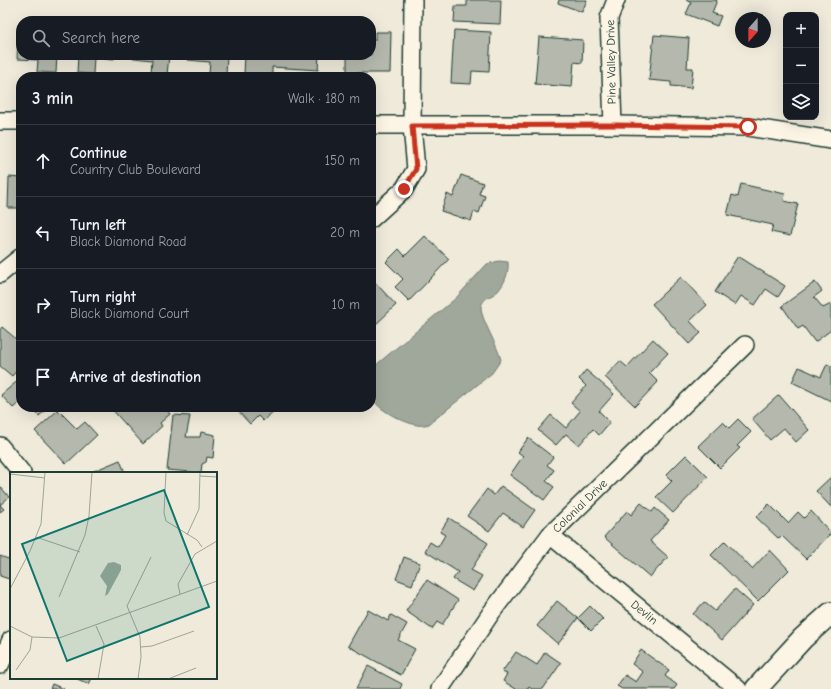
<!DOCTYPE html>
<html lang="en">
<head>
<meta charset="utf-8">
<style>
	body { margin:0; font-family:"Comic Neue",sans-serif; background:#242831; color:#f1f3f6 }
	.controls { position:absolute; right:12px; top:12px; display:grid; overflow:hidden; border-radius:8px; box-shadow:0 4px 16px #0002 }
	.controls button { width:36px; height:36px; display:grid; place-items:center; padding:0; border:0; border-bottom:1px solid #363941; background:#171b24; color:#f1f3f6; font:20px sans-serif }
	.compass { position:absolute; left:735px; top:12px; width:36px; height:36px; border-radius:50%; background:#171b24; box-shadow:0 4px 16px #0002; rotate:201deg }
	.stop { position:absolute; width:12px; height:12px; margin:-9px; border:3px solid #c8321e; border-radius:50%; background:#fff }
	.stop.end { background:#c8321e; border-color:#fff; box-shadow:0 1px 4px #0008 }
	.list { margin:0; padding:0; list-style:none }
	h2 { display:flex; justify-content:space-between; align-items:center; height:52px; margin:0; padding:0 16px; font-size:17px }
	h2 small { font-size:13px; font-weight:400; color:#9ea1a6 }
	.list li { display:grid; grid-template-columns:26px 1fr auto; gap:12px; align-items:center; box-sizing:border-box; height:72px; padding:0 16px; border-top:1px solid #363941 }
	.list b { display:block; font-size:15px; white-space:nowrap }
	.list p { margin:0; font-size:13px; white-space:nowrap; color:#9ea1a6 }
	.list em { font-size:13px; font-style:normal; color:#9ea1a6 }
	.icon { flex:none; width:22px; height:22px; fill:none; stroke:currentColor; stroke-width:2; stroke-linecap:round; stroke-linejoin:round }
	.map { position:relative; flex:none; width:831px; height:689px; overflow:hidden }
	.search { position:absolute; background:#171b24; box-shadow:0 4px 16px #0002; left:16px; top:16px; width:360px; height:44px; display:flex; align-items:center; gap:10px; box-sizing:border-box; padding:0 14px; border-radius:16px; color:#9ea1a6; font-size:15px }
	.panel { position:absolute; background:#171b24; box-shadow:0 4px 16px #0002; left:16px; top:72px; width:360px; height:340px; border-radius:16px }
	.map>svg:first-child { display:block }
</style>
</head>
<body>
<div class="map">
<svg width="831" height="689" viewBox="0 0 831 689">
	<rect width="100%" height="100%" fill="#efeada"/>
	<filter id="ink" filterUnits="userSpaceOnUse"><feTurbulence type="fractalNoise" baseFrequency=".025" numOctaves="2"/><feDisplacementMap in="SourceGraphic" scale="8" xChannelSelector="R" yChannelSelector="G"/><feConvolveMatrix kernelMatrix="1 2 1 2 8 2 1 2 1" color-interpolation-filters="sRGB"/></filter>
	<g filter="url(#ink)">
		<path fill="#9fa89a" stroke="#6c7d71" d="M499 261 508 262C509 272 505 283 498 291 492 297 482 297 481 308 481 319 498 346 501 360L492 373 429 424C425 425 420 426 417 425 404 423 377 409 372 398 368 388 371 373 376 365L456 298 487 264Z"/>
		<g fill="#b5b9ad" stroke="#1f3d34">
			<polygon points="467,0 501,0 500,24 454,22 455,6 467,6"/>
			<polygon points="559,0 587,0 582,12 558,3"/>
			<polygon points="686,0 717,0 712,13 721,16 717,26 686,14 691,3"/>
			<polygon points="454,30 491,32 489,72 472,71 471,84 451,83"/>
			<polygon points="18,32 21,32 21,55 57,55 56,73 37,72 38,60 17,59"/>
			<polygon points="375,32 391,32 390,73 347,73 347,55 371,55 371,40 375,40"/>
			<polygon points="654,35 689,38 687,68 693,68 691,88 671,86 671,82 649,80"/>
			<polygon points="539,37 583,40 582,63 574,62 572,87 535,84"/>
			<polygon points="78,55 114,55 114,59 94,57 93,74 77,73"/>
			<polygon points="125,55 169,55 167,75 151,73 152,60 125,57"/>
			<polygon points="187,55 227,55 226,75 209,74 210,62 187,60"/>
			<polygon points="245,55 319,55 318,70 272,67 272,75 244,74"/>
			<polygon points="461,175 483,183 479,194 485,196 479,213 474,211 471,221 441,211 447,194 453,197"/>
			<polygon points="9,177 21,178 21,208 8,208"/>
			<polygon points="741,184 785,194 784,201 798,204 790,236 771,232 773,225 727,215 732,195 738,197"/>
			<polygon points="425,236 449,259 409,301 395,287 403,279 386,262 399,249 405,256"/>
			<polygon points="738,256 785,286 778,297 766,289 755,305 741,296 735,305 715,292"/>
			<polygon points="681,277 707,305 690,321 701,333 689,344 652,304"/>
			<polygon points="371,278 396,305 372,328 371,327"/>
			<polygon points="815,282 822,291 814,297 823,308 831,304 831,330 815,342 803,326 798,329 782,306"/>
			<polygon points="2,327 21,343 21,366 12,376 0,366 0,330"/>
			<polygon points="653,339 668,353 649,373 658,382 635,406 605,377 620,361 627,367"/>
			<polygon points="827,364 831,366 831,401 792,382 799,367 821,377"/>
			<polygon points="586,370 614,394 599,411 610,422 599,435 593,429 579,445 566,434 556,445 538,430 551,415 566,428 580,411 571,403 586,386 579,379"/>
			<polygon points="21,378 21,401 13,408 1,395"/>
			<polygon points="779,395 809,430 796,442 784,428 770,440 752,419"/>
			<polygon points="31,407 49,407 39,416"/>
			<polygon points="110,407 145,407 148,409 150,407 164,407 170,414 160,423 162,426 143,444"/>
			<polygon points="241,407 278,407 263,421 258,416 250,424 237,410"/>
			<polygon points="58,410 77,429 85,422 97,435 66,464 35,431"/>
			<polygon points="173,415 190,416 186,437 200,437 201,432 215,435 213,458 207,457 206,462 202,464 201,473 167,470"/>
			<polygon points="738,419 751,432 737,446 740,448 720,468 698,446 723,422 729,428"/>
			<polygon points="528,438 553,457 547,465 554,470 546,481 554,487 544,500 510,475 523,456 518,452"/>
			<polygon points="686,455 708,477 673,513 656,497 672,481 666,475"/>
			<polygon points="120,460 125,473 89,473"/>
			<polygon points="831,477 831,507 816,491"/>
			<polygon points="0,486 9,497 0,505 4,509 0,512"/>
			<polygon points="501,486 535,510 523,527 503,513 489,531 467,516 487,489 494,495"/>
			<polygon points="641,503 652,512 655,508 669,520 650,541 668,557 650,577 604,537 627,511 631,515"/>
			<polygon points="769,504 788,523 798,512 804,518 811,511 831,533 806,559 782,536 779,539 756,517"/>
			<polygon points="449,518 488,543 471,570 482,576 473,591 453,579 458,572 425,551 430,542 438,547 445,535 440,532"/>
			<polygon points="725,541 752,569 770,550 789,570 758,601 711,555"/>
			<polygon points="0,556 11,560 11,573 9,579 0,576"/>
			<polygon points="404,557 420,563 412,585 396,579"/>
			<polygon points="427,580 458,600 442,625 437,622 432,629 406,611"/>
			<polygon points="735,589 753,605 722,640 693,614 704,602 715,611"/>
			<polygon points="557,601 578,618 558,644 537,626"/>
			<polygon points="590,606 603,619 591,631 578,618"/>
			<polygon points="368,610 388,621 391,615 407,624 398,640 415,649 401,675 348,646"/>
			<polygon points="641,650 669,670 665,676 677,685 674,689 622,689 617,686 625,675 636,682 643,672 632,664"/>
			<polygon points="516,652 537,665 545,652 561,663 543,689 532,689 529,687 528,689 516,689 503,681 507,674 502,672"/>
			<polygon points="368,666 402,684 400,689 356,689"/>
			<polygon points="75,678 92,678 89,684"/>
			<polygon points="52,684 64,689 50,689"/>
		</g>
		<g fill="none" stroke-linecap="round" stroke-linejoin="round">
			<defs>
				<g id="minor">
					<polyline points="0,121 21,121"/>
					<polyline points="371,125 613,125 748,127 831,140"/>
					<polyline points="613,125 609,18 616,0"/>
					<polyline points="371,219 404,189 416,169 412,126 413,0"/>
					<polyline points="0,274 21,257"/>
					<polyline points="0,446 22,473"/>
					<path id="s1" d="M550 535 738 689"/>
					<polyline points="0,665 11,640"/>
					<path id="s2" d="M440 689 491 613 550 535 745 345"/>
				</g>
				<polyline id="tertiary" points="756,689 803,638 831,613"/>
			</defs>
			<use href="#minor" stroke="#1f3d34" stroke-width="20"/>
			<use href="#tertiary" stroke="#1f3d34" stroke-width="24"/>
			<use href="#minor" stroke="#fcf5e5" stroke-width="17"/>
			<use href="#tertiary" stroke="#fcf5e5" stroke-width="21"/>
		</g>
	</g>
	<g fill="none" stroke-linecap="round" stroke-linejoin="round" filter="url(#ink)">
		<polyline stroke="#c8321e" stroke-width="5" points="404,189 416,169 412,126 613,125 748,127"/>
	</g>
	<g text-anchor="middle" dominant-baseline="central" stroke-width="3.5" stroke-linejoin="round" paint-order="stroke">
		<g font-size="12" fill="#1f3d34" stroke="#fcf5e5">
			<text transform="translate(611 62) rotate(-91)">Pine Valley Drive</text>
			<text stroke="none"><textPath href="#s2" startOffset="231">Colonial Drive</textPath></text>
			<text stroke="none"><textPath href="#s1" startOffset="122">Devlin</textPath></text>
		</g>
	</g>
	<g transform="translate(10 472)">
		<rect width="207" height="207" fill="#efeada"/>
		<path d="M104 90 111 93V98L98 122 95 124 97 114 90 104 98 91Z" fill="#9fa89a"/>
		<path fill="none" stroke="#9ca598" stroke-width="1" d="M156 0 154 41 156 49 187 68 192 75M0 2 35 6M190 4 207 5M177 63 189 37 190 0M26 65 70 80M0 117 20 79 31 52 35 0M170 122 168 112 185 82 207 69M49 125 75 63 79 44 82 0M0 154 22 165 49 166 207 109M86 154 94 172 88 207M131 175 142 174 184 159M6 198 20 178 22 165M128 207 131 185 130 165 117 134 141 85M158 207 186 196"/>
		<path fill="#0f766e" fill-opacity="0.15" stroke="#0f766e" stroke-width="2" d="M154 18 199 135 57 189 12 72Z"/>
		<rect width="207" height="207" fill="none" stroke="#1f3d34" stroke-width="2"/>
	</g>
</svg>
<div class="controls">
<button>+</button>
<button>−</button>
<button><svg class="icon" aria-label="layers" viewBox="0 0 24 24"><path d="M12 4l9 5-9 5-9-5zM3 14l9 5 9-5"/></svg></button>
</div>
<svg class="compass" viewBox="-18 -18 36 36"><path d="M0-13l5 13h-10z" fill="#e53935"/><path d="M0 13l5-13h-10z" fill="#9ea1a6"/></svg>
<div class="stop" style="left:748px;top:127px"></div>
<div class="stop end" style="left:404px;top:189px"></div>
<div class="search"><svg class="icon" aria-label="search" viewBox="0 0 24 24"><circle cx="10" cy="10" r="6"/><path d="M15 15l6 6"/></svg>Search here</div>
<section class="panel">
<h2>3 min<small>Walk · 180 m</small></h2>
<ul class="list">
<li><svg class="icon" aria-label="ahead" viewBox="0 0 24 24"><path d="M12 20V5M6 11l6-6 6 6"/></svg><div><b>Continue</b><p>Country Club Boulevard</p></div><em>150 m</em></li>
<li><svg class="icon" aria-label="left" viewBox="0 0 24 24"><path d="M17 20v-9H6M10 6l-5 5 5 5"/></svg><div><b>Turn left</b><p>Black Diamond Road</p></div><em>20 m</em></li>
<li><svg class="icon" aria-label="right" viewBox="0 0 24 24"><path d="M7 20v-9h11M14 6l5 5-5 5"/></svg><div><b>Turn right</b><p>Black Diamond Court</p></div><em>10 m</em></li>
<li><svg class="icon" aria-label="arrive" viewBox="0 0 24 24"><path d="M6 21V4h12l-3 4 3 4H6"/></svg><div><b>Arrive at destination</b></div></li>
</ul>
</section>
</div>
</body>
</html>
